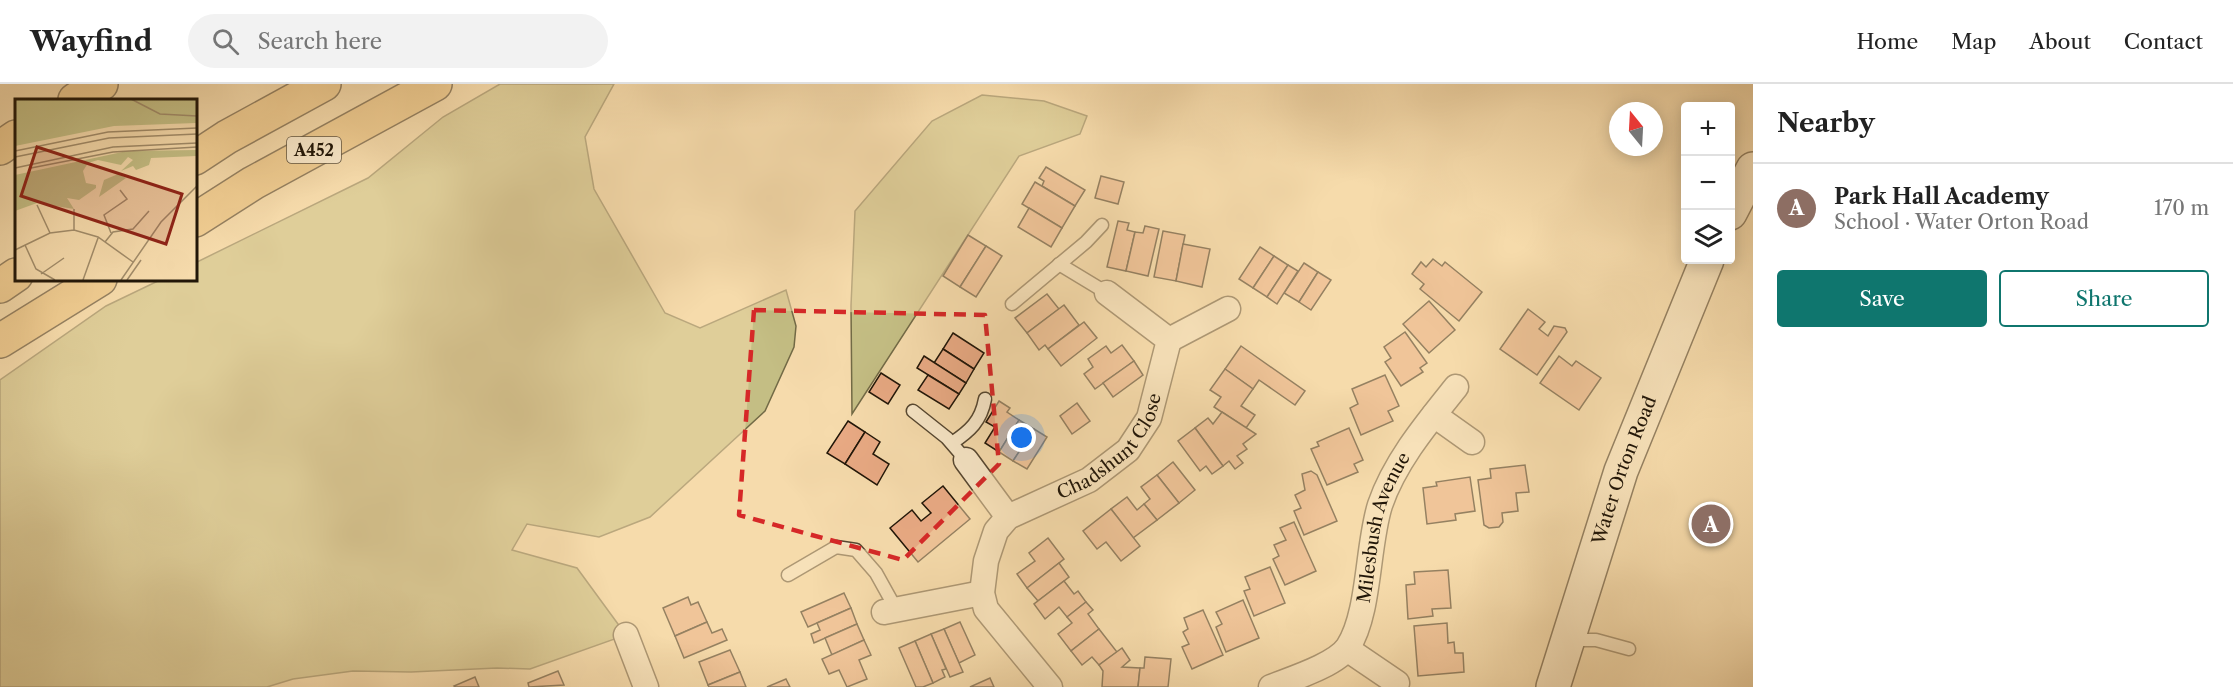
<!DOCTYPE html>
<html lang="en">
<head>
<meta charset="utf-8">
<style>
	body { margin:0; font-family:"Libre Caslon Text",serif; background:#f2f2f2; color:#222 }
	.controls { position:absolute; right:18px; top:18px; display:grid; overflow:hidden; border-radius:6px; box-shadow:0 3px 15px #0003 }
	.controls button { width:54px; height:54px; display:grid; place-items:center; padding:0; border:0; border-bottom:2px solid #e0e0e0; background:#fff; color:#222; font:30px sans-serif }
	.compass { position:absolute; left:1609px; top:18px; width:54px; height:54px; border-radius:50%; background:#fff; box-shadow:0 3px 15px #0003; rotate:342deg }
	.you { position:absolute; left:1022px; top:354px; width:21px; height:21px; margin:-15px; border:4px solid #fff; border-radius:50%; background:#1a73e8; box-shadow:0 0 0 9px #1a73e833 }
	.badge { display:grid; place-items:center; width:39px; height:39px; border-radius:50%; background:#0f766e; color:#fff; font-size:20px; font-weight:700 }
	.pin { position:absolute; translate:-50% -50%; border:3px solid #fff; box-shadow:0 2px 6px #0006 }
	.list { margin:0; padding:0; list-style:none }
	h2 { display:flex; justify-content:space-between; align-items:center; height:78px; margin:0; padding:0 24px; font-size:26px }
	h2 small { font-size:20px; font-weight:400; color:#767676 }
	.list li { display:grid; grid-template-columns:39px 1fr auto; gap:18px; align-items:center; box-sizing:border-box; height:90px; padding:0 24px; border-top:2px solid #e0e0e0 }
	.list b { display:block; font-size:22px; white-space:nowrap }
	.list p { margin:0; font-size:20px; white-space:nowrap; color:#767676 }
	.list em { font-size:20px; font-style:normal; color:#767676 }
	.actions { display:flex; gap:12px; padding:18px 24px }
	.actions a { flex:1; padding:14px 0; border:2px solid #0f766e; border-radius:6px; text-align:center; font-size:21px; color:#0f766e }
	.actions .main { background:#0f766e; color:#fff }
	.icon { flex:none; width:33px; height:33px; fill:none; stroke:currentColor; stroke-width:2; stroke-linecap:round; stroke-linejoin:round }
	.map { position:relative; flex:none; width:1753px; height:603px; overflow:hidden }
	header { display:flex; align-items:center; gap:36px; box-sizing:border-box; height:84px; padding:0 30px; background:#fff; border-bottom:2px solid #e0e0e0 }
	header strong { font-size:28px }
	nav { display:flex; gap:33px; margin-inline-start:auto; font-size:21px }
	.search { width:420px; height:54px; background:#f2f2f2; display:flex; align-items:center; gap:15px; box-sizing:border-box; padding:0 21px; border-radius:33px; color:#767676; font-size:22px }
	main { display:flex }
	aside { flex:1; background:#fff }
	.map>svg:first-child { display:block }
</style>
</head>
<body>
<header>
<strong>Wayfind</strong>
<div class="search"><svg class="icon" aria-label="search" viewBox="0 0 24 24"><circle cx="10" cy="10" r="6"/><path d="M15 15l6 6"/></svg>Search here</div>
<nav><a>Home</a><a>Map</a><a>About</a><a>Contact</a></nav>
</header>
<main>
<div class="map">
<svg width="1753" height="603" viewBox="0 0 1753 603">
	<rect width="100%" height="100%" fill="#f6dbac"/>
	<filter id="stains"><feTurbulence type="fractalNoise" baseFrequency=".00333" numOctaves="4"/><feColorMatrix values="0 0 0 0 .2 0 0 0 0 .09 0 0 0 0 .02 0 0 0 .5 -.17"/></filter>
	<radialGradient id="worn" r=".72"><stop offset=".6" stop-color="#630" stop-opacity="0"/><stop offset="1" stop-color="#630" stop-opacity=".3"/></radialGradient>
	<g fill="#c4be84" stroke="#726a46" stroke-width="1.5">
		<polygon points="500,0 614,0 585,53 594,105 665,229 700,244 786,206 796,242 794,263 765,327 650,433 599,453 527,440 512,466 577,484 626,551 530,585 497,584 411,588 353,587 293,595 267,603 0,603 0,296 106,222 162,195 195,195 195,179 368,94 443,33"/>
		<polygon points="982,11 1044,17 1087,32 1080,50 1019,72 852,330 851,222 855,127 932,37"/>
	</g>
	<g fill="#e9aa84" stroke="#211608" stroke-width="1.5">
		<polygon points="1046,83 1085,106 1075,122 1042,102 1044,97 1039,94"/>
		<polygon points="1101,92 1124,98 1118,120 1095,114"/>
		<polygon points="1035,98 1075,122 1062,144 1022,120"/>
		<polygon points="1029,124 1062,144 1051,163 1018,143"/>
		<polygon points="1118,137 1129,139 1127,146 1135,148 1126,187 1107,183"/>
		<polygon points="1145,142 1159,145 1148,192 1126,187 1135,148 1143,149"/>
		<polygon points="1163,147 1185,151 1176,197 1154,193"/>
		<polygon points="968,151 986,162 960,203 943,192"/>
		<polygon points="1183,160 1210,165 1202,203 1176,197"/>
		<polygon points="986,162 1002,172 976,213 960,203"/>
		<polygon points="1260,163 1274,172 1253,204 1239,195"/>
		<polygon points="1274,172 1288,181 1267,213 1253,204"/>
		<polygon points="1433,175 1442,182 1445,178 1482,208 1459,237 1420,205 1424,200 1412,190 1421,178 1426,183"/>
		<polygon points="1304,179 1318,188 1299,218 1284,209"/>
		<polygon points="1288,181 1298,187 1277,220 1267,213"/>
		<polygon points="1318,188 1331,196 1311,226 1299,218"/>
		<polygon points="1047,210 1059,225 1027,249 1015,234"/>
		<polygon points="1429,217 1455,246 1429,269 1403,240"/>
		<polygon points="1064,221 1079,241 1048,265 1045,261 1039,266 1027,249"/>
		<polygon points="1528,225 1545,238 1539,245 1548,252 1554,242 1565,244 1567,248 1537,291 1500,265"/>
		<polygon points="1084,238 1097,254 1061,282 1048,265"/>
		<polygon points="1405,248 1427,279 1420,284 1423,288 1401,302 1385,278 1391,274 1384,263"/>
		<polygon points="953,249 984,269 974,285 943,265"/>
		<polygon points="1122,261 1134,277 1095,305 1084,290 1093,283 1088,275 1106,262 1111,269"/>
		<polygon points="1241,262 1305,307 1295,321 1259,296 1253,305 1225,285"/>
		<polygon points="943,265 974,285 966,299 934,279"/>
		<polygon points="924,272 966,299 959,310 917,284"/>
		<polygon points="1559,272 1572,282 1576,277 1601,294 1579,326 1540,299"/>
		<polygon points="1134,277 1143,291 1113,313 1103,299"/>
		<polygon points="1225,285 1253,305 1241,322 1255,331 1246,344 1214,323 1221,313 1210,306"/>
		<polygon points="881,289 900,301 888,320 869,308"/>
		<polygon points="928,291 959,310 949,325 918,306"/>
		<polygon points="1385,291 1399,322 1388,327 1393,337 1361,351 1350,324 1358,320 1352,305"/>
		<polygon points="999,317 1010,324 1007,328 1019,336 999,368 985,359 995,343 986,338"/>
		<polygon points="1077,319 1090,337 1072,350 1060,332"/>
		<polygon points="1222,328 1256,350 1243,360 1247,365 1237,372 1243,379 1235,385 1229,377 1223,382 1195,344 1208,334 1213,340"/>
		<polygon points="1019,336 1034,345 1013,377 999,368"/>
		<polygon points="848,337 865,348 845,380 827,369"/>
		<polygon points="1195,344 1223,382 1212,390 1206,382 1200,387 1178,357"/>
		<polygon points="1349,344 1363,376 1354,380 1358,388 1327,401 1311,365 1319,362 1317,358"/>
		<polygon points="1034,345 1047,353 1027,385 1013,377"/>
		<polygon points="865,348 880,358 873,370 889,380 877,401 845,380"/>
		<polygon points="1173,378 1195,406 1179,419 1157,391"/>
		<polygon points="1525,381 1529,408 1516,409 1518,427 1502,429 1503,438 1499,443 1489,444 1484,441 1478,396 1491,394 1490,385"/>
		<polygon points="1311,387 1317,391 1337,437 1304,451 1294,427 1301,424 1295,411 1305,406 1302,390"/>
		<polygon points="1157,391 1179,419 1157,436 1144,420 1150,415 1141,403"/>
		<polygon points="1470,393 1475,427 1455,430 1456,436 1427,440 1423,404 1437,402 1436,398"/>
		<polygon points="943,402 970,435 918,478 890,444 912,426 921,437 931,429 922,419"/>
		<polygon points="1127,413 1137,426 1144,420 1157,436 1133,454 1111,425"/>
		<polygon points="1111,425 1140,462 1121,477 1106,458 1097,465 1083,447"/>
		<polygon points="1294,438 1316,487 1285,501 1273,475 1279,472 1274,461 1286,456 1280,444"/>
		<polygon points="1048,454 1064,475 1027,504 1017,490 1035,477 1029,469"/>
		<polygon points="1059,479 1069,493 1038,517 1027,504"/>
		<polygon points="1270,483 1285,519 1254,532 1244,507 1250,505 1245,493"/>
		<polygon points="1448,486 1451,524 1432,525 1433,532 1408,535 1406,501 1415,500 1414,488"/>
		<polygon points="1064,497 1074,510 1078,507 1086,518 1067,533 1059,523 1045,535 1034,520"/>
		<polygon points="844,509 851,524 808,543 801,528"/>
		<polygon points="688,513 691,521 698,518 707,538 675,552 663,524"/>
		<polygon points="1243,516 1259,554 1226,568 1216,543 1222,540 1216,528"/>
		<polygon points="1086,518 1093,526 1088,530 1099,545 1071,567 1058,550 1072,539 1067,533"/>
		<polygon points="851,524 857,540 814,559 811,550 820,546 817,539"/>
		<polygon points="1203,526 1223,571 1192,585 1182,563 1189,560 1183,548 1188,545 1184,534"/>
		<polygon points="707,538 712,549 722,545 727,556 684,574 675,552"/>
		<polygon points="960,538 975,571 959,579 944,545"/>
		<polygon points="1447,539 1448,559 1454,558 1455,569 1463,569 1464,588 1418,592 1414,542"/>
		<polygon points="857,540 864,556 832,571 825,554"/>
		<polygon points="944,545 963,588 950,593 931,550"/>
		<polygon points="1099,545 1117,568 1099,581 1092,573 1082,581 1071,567"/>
		<polygon points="931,550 946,585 942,586 945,593 933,599 915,557"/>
		<polygon points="864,556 871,571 859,576 867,595 847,603 839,586 829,590 822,575"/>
		<polygon points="915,557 933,599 923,603 916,603 899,564"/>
		<polygon points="1122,564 1130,576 1122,583 1140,584 1138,603 1102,603 1103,587 1099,581"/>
		<polygon points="730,566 740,588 708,601 699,578"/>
		<polygon points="1145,573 1171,575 1168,603 1138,603 1140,584 1144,584"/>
		<polygon points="558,587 564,601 529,603 528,599"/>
		<polygon points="740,588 746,603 709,603 708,601"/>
		<polygon points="475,593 479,603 455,603 454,602"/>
		<polygon points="990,594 994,603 970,603"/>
		<polygon points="786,595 790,603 767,603"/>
	</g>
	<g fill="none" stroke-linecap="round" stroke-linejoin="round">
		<defs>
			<g id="service">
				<polyline points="1059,180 1107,209"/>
				<polyline points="1012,220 1086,158 1102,141"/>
				<polyline points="913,327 947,354 966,376"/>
				<path d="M952 359C970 347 981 337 985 315"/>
				<polyline points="788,491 836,463 856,466 876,489 896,525"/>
				<polyline points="1569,556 1596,556 1629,565"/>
			</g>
			<g id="minor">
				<polyline points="1169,256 1228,225"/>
				<polyline points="1434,331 1472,358"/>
				<polyline points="966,376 1008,433"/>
				<polyline points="884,528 982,509"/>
				<polyline points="626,551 646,603"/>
				<polyline points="1347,565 1397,599"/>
				<path id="s1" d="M1050 603 986 525 982 509 986 477 996 447 1008 433 1089 396 1128 366 1149 334 1169 256 1107 209"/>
				<path id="s2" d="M1271 603C1291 595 1336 581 1348 563 1370 529 1367 462 1380 421 1395 377 1428 338 1456 303"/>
			</g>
			<g id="secondary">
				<polyline points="1730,129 1753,85"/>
				<path id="s3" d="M1553 603 1621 387 1707 176"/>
			</g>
			<g id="trunk">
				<polyline points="195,74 227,53 324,0"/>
				<polyline points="195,136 253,99 435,0"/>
				<polyline points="0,202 16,191"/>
				<polyline points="0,257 100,195"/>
			</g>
			<g id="motorway">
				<polyline points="75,16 101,0"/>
				<polyline points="0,64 16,53"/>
			</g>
		</defs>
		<use href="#service" stroke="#564731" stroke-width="15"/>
		<use href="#minor" stroke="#564731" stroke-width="27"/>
		<use href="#secondary" stroke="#211608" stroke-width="36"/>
		<use href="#trunk" stroke="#211608" stroke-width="36"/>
		<use href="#motorway" stroke="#211608" stroke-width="36"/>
		<use href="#service" stroke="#f9e8c9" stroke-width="12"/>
		<use href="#minor" stroke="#f9e8c9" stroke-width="24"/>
		<use href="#secondary" stroke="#f9e8c9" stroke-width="33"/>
		<use href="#trunk" stroke="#ebbe76" stroke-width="33"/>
		<use href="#motorway" stroke="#ebbe76" stroke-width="33"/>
	</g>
	<path d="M0 0H1753V603H0ZM754 226 985 231 999 380 903 476 739 431Z" fill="#f6dbac" fill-opacity=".55" fill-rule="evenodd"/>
	<path fill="none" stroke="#d62828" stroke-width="4.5" stroke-dasharray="12 8" stroke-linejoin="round" d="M754 226 985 231 999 380 903 476 739 431Z"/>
	<g text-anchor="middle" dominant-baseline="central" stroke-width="4.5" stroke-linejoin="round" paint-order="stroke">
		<rect fill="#f9e8c9" stroke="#625542" stroke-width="1.5" x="287" y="53" width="54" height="26" rx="4.5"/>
		<g font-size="16" font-weight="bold" fill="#211608">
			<text x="314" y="66">A452</text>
		</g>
		<g font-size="18" fill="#211608" stroke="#f9e8c9">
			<text stroke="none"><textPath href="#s1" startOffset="328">Chadshunt Close</textPath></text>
			<text stroke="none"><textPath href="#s3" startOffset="228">Water Orton Road</textPath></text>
			<text stroke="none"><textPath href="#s2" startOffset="213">Milesbush Avenue</textPath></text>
		</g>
	</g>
	<g transform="translate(15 15)">
		<rect width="182" height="182" fill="#f6dbac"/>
		<path d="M0 0H181V24L99 27 0 47ZM181 51V57L136 59 134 66 121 71 118 67 106 72 118 61 113 58 106 66 83 61 73 64 68 72 71 84 81 86V89L64 101 52 99 59 110 22 104 0 112V76L112 52ZM103 75 111 79 84 98 89 81Z" fill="#c4be84"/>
		<path fill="none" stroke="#a18c6a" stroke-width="1.5" d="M116 0 145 15 182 17M0 52 93 33 182 29M0 58 94 39 182 35M0 69 98 48 182 44M16 69 98 53 182 48M22 106 35 134M59 131V110M96 134 89 116 112 100 105 91M90 143 98 133 118 130 134 112M10 146 21 170 40 181M0 151 35 134 59 131 83 138 118 163M26 175 49 159M68 181 83 139M106 181 146 123 182 87M112 181 126 161"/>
		<path fill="#8f2418" fill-opacity="0.15" stroke="#8f2418" stroke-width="3" d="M22 48 167 95 151 145 6 97Z"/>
		<rect width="182" height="182" fill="none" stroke="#211608" stroke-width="3"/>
	</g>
	<rect width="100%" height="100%" filter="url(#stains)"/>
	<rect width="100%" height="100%" fill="url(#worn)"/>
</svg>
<div class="controls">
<button>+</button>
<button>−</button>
<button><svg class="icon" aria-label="layers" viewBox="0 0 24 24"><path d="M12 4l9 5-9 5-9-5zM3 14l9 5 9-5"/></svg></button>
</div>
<svg class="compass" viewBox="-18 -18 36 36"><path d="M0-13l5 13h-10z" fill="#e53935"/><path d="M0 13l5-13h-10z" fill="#767676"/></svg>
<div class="you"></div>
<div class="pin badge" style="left:1711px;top:440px;background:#8d6e63">A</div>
</div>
<aside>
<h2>Nearby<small></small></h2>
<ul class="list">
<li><span class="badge" style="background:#8d6e63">A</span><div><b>Park Hall Academy</b><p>School · Water Orton Road</p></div><em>170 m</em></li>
</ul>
<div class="actions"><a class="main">Save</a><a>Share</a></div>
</aside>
</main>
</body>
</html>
